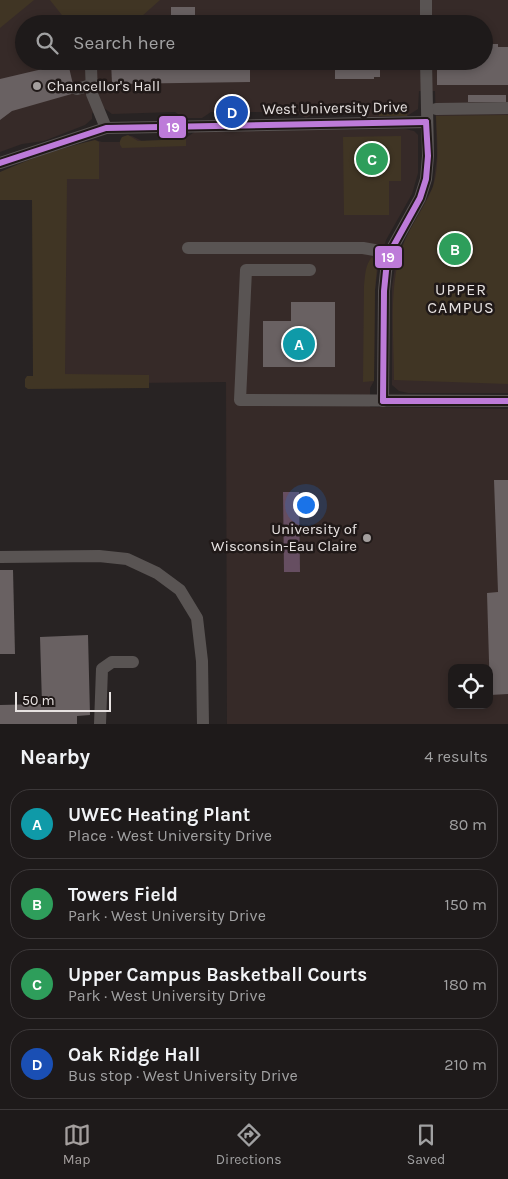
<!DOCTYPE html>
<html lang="en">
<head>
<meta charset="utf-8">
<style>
	body { margin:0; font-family:Karla,sans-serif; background:#2b2727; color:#f1f3f6 }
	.controls { position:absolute; right:15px; bottom:15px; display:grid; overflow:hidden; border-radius:10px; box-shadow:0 2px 8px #0003 }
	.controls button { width:45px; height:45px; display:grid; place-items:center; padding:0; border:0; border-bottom:1px solid #3c3839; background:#1e1a1a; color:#f1f3f6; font:25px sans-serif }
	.scale { position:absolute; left:15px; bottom:12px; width:96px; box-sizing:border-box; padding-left:5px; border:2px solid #e7e2e1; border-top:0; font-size:14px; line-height:18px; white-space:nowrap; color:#e7e2e1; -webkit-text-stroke:4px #201918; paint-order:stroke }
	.you { position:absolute; left:305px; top:504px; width:18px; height:18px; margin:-12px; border:4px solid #fff; border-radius:50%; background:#1a73e8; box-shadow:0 0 0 8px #1a73e833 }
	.badge { display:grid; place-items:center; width:32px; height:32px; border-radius:50%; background:#a49f9e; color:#fff; font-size:16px; font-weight:700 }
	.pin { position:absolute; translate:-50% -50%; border:2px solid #fff; box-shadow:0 1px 5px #0006 }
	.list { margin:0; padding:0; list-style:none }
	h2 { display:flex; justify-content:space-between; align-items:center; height:65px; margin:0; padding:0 20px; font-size:21px }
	h2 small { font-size:16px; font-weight:400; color:#a1a1a2 }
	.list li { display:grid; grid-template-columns:32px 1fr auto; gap:15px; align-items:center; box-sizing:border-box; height:70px; margin:0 10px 10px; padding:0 10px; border:1px solid #3c3839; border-radius:20px }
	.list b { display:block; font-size:19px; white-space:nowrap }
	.list p { margin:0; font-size:16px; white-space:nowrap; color:#a1a1a2 }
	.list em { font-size:16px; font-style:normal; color:#a1a1a2 }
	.icon { flex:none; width:28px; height:28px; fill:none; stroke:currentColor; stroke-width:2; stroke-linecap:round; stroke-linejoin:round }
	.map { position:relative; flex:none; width:508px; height:724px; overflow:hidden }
	.search { position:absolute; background:#1e1a1a; box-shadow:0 2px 8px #0003; left:15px; right:15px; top:15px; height:55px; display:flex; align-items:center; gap:12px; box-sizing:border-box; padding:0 18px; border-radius:28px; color:#a1a1a2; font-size:19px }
	.sheet { height:385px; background:#1e1a1a }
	nav { display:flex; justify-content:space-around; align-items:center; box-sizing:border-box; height:70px; border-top:1px solid #3c3839; background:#1e1a1a; font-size:14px; color:#a1a1a2 }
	nav a { display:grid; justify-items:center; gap:2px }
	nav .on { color:#a49f9e }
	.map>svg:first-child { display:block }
</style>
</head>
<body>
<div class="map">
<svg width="508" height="724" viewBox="0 0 508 724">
	<rect width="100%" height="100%" fill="#282323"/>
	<g fill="#362a28" fill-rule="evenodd">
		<path d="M0 0H508V393H408L399 391 392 385V286L396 261 405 239 433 187 437 156 435 91H419L418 109 407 116 365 117 356 111 317 112 306 118 295 112H211L202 118H184L175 112 112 114 104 108 92 113V119L85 125 44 141 22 144 0 152ZM24 24H484V61H24Z"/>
		<path d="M405 129 414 131 418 135V173L412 194 386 240 378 268 375 290 374 381 370 388V407L508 409V724H227L226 382 43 384 61 149 95 140 102 142H121L125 136H132L142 141 183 140 196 131H200ZM452 668H489V705H452Z"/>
	</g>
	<g fill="#403524">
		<polygon points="0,0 34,0 0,28"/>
		<polygon points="50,0 160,0 133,24 69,24"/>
		<rect x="379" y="109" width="28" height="7"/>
		<path d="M508 115V384L394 380C394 340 389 297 399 258 405 232 422 213 432 189 440 170 437 137 436 116Z"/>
		<path d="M128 135 138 141 186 139V146L122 148C119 144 119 142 122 137Z"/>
		<polygon points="401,136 401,181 389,181 389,215 344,215 343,137"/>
		<path d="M95 140 99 142V179H67L65 374 149 375V388L28 389 25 387V379L27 376H33L32 200H0V172C31 158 62 148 95 140Z"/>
		<path d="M372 257 377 267 375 290 374 381 363 382 364 286C365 276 365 265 372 257Z"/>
	</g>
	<polygon fill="#664e61" points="283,492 299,492 300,572 284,572"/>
	<g fill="#696162">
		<rect x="171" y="7" width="24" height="17"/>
		<rect x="279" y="15" width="40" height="9"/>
		<polygon points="484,44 498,44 498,47 508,47 508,85 437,85 437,64 440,64 440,61 484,61"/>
		<polygon points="111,61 250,61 250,82 112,84"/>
		<polygon points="335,61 374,61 374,65 380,64 380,77 374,77 374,79 335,79"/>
		<polygon points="68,63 75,93 12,111 0,120 0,79"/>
		<rect x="468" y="95" width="38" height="7"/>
		<polygon points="291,302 335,302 335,367 263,367 263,321 291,321"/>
		<polygon points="494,480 508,480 508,694 490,695 487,593 498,592"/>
		<polygon points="0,570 13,570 15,654 0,654"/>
		<polygon points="88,635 90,715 77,716 77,724 0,724 0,705 42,704 40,637"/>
	</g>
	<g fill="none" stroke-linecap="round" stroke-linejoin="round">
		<g stroke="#595453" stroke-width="12">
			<polyline points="426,0 426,24"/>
			<polyline points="91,67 92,94 106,128"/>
			<polyline points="77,89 91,85"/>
			<polyline points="436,109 508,108"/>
			<polyline points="0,163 106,128 426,122"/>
			<polyline points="188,248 363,248 380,251 389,254"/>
			<polyline points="310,270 246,270 240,400 508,401"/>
			<polyline points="383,401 384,291 386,271 389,254 420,198 426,179 428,156 426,61"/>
			<polyline points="0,557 99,556 127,559 157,573 180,590 197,618 202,661 203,724"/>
			<polyline points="100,724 102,669 112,662 133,662"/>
		</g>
		<defs>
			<g id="bus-1">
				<polyline points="0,163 106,128 426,122"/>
				<polyline points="383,401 384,291 386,271 389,254 420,198 426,179 428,156 426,122"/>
				<polyline points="383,401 508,401"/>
			</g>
		</defs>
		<use href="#bus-1" stroke="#201918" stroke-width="10"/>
		<use href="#bus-1" stroke="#bd7bd9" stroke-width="6"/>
	</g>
	<g fill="#a49f9e" stroke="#201918" stroke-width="2">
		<circle cx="37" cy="86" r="5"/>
		<circle cx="367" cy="538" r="5"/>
	</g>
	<g text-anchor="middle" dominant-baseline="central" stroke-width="5" stroke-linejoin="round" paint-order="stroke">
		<g font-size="15" fill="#e7e2e1" stroke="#201918" text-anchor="start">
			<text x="47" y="86">Chancellor's Hall</text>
			<text x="357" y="529" text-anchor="end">University of<tspan x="357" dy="17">Wisconsin-Eau Claire</tspan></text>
		</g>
		<g font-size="15" fill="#e7e2e1" stroke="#201918">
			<text transform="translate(335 108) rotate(-1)">West University Drive</text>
		</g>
		<g font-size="16" letter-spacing="1" fill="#e7e2e1" stroke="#201918">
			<text x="461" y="289">UPPER<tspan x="461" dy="18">CAMPUS</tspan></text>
		</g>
	</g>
	<g stroke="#201918" stroke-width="2">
		<rect x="158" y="115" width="29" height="24" rx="5" fill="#bd7bd9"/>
		<rect x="374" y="245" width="29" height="24" rx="5" fill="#bd7bd9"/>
	</g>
	<g font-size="14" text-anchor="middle" font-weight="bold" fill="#fff">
		<text x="173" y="132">19</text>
		<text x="388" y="262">19</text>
	</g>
</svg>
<div class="controls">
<button><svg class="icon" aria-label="locate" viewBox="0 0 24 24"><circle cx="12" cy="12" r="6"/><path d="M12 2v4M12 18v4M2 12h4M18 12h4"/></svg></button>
</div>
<div class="scale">50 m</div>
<div class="you"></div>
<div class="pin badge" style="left:299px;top:344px;background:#0f9aa8">A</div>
<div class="pin badge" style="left:455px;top:249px;background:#2e9e5b">B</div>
<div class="pin badge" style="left:372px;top:159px;background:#2e9e5b">C</div>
<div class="pin badge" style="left:232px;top:112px;background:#1a4fb4">D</div>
<div class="search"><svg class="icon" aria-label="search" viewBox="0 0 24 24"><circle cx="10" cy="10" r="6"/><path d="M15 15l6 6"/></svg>Search here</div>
</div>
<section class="sheet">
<h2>Nearby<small>4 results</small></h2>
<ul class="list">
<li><span class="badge" style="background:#0f9aa8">A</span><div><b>UWEC Heating Plant</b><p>Place · West University Drive</p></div><em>80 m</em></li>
<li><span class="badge" style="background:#2e9e5b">B</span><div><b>Towers Field</b><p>Park · West University Drive</p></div><em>150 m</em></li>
<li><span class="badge" style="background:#2e9e5b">C</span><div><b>Upper Campus Basketball Courts</b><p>Park · West University Drive</p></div><em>180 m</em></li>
<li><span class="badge" style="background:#1a4fb4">D</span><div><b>Oak Ridge Hall</b><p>Bus stop · West University Drive</p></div><em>210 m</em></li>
</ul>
</section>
<nav>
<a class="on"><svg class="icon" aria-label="map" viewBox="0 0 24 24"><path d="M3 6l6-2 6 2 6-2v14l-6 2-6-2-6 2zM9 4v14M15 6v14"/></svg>Map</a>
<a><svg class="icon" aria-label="directions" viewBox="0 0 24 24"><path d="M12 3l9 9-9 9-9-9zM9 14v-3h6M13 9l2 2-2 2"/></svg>Directions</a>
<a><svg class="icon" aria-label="saved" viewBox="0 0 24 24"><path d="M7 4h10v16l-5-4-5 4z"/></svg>Saved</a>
</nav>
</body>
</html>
